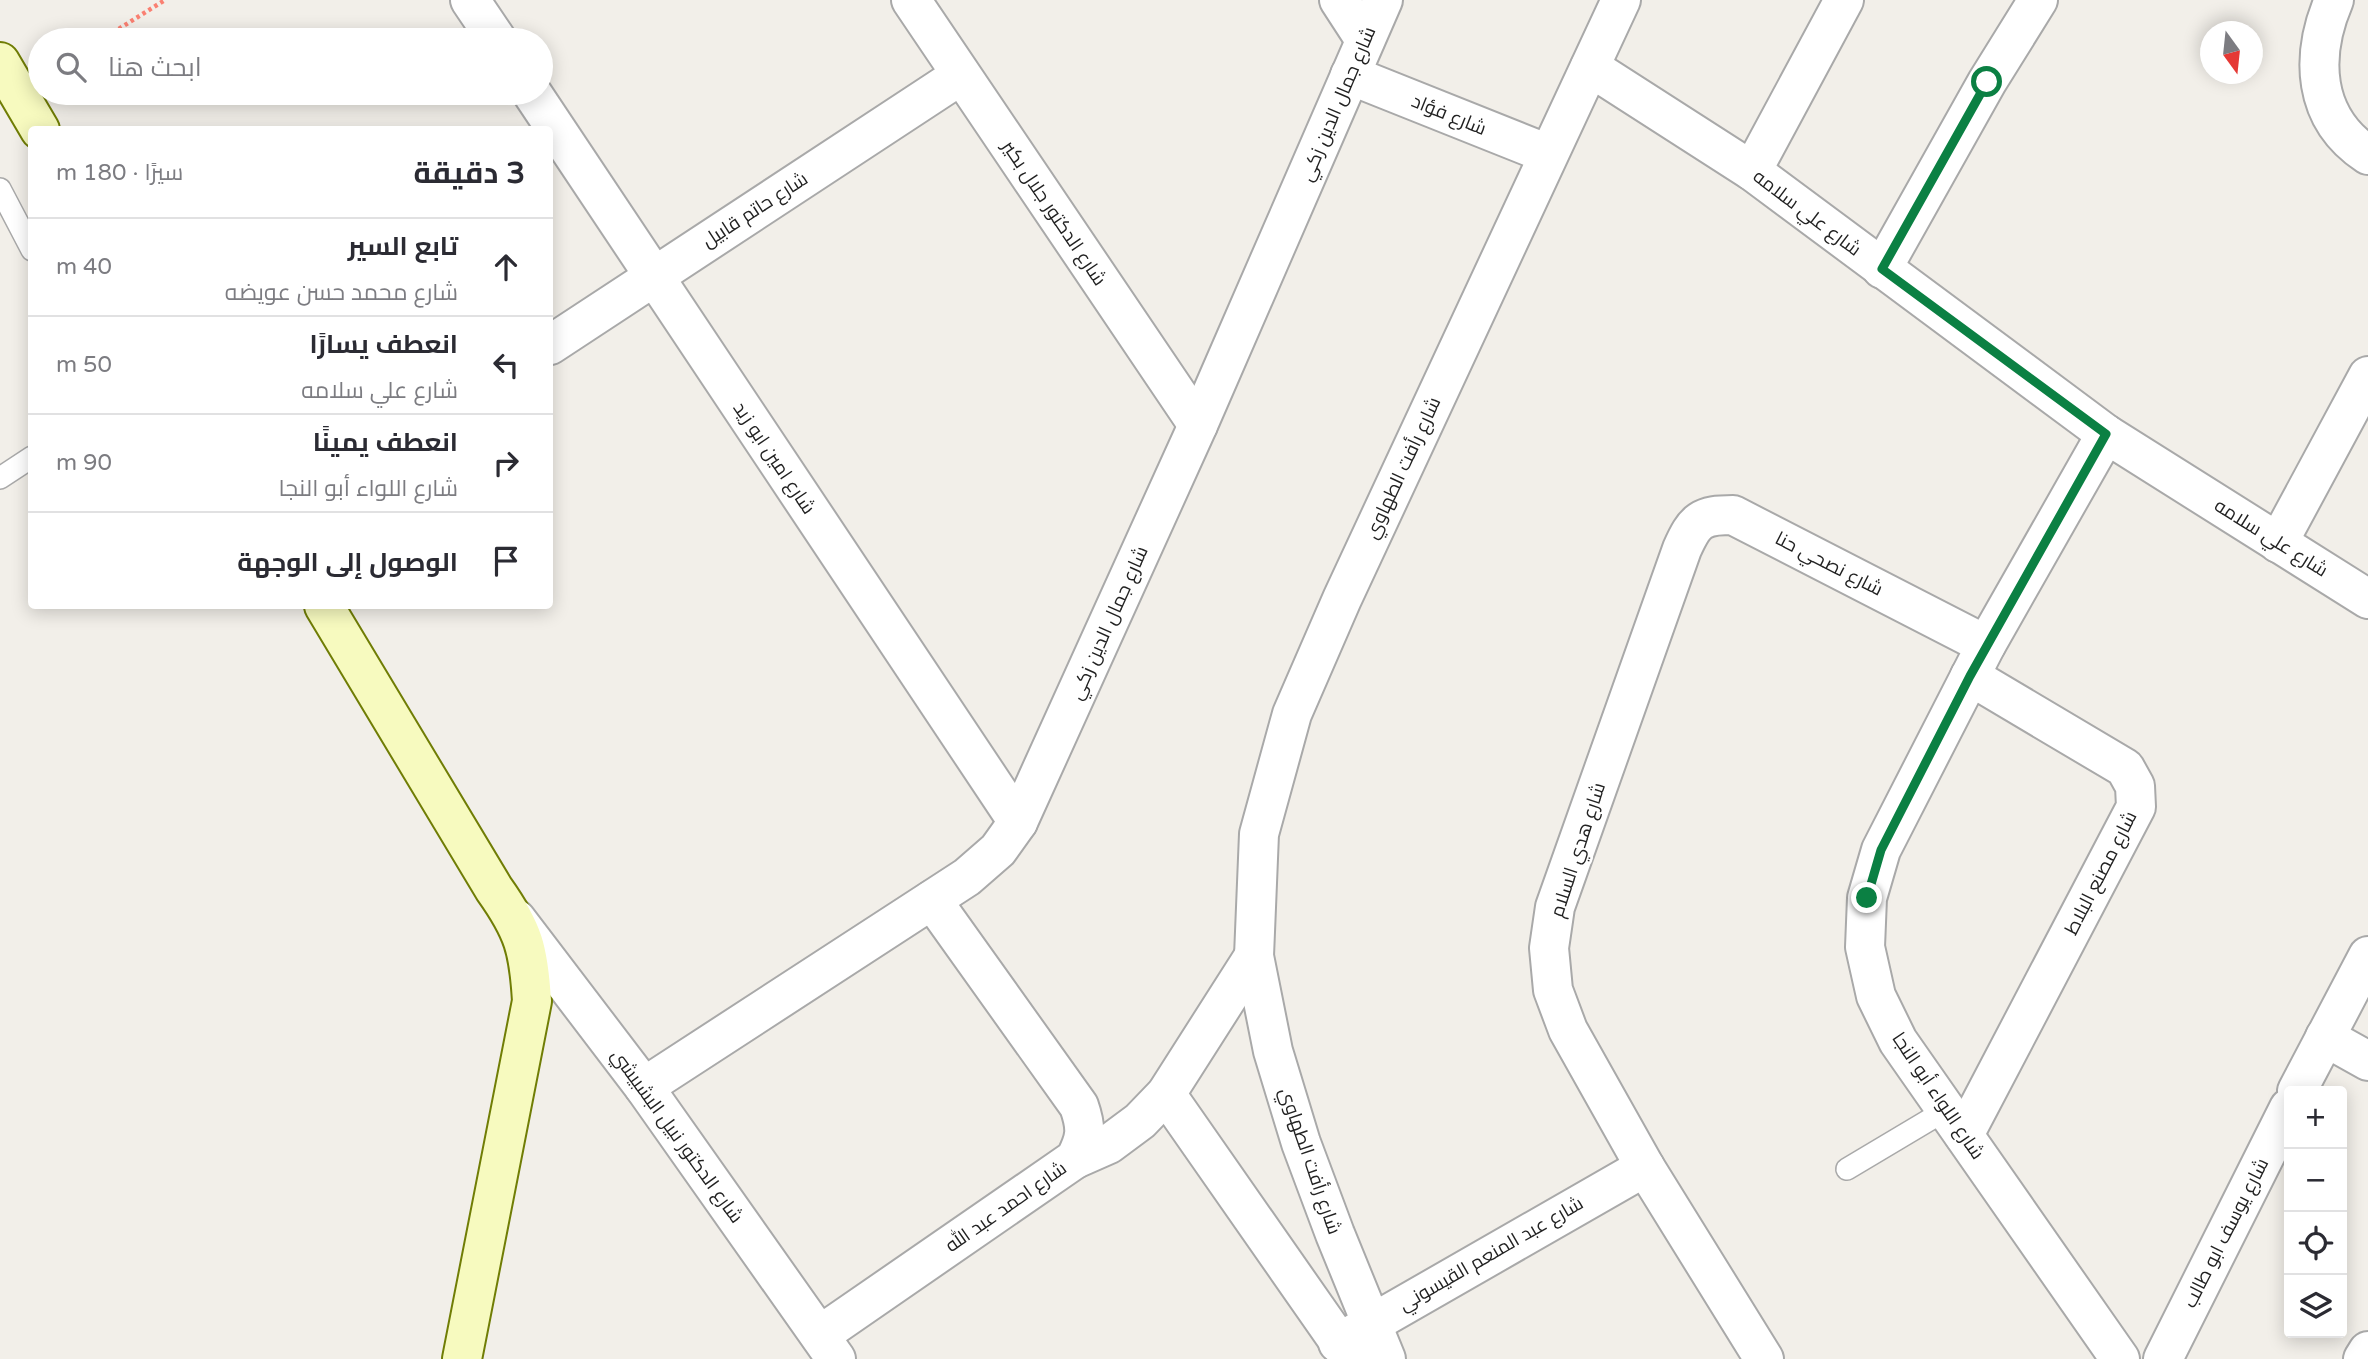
<!DOCTYPE html>
<html lang="ar">
<head>
<meta charset="utf-8">
<style>
	body { margin:0; font-family:"Varela Round",Cairo,sans-serif; background:#f2f2f3; color:#2b2b33; direction:rtl }
	.controls { position:absolute; right:21px; bottom:21px; display:grid; overflow:hidden; border-radius:7px; box-shadow:0 4px 18px #0003 }
	.controls button { width:63px; height:63px; display:grid; place-items:center; padding:0; border:0; border-bottom:2px solid #e1e1e2; background:#fff; color:#2b2b33; font:35px sans-serif }
	.compass { position:absolute; left:2200px; top:21px; width:63px; height:63px; border-radius:50%; background:#fff; box-shadow:0 4px 18px #0003; rotate:165deg }
	.stop { position:absolute; width:21px; height:21px; margin:-16px; border:5px solid #0b8043; border-radius:50%; background:#fff }
	.stop.end { background:#0b8043; border-color:#fff; box-shadow:0 2px 7px #0008 }
	.list { margin:0; padding:0; list-style:none }
	h2 { display:flex; justify-content:space-between; align-items:center; height:91px; margin:0; padding:0 28px; font-size:30px }
	h2 small { font-size:23px; font-weight:400; color:#7c7c81 }
	.list li { display:grid; grid-template-columns:46px 1fr auto; gap:21px; align-items:center; box-sizing:border-box; height:98px; padding:0 28px; border-top:2px solid #e1e1e2 }
	.list b { display:block; font-size:26px; white-space:nowrap }
	.list p { margin:0; font-size:23px; white-space:nowrap; color:#7c7c81 }
	.list em { font-size:23px; font-style:normal; color:#7c7c81 }
	.icon { flex:none; width:38px; height:38px; fill:none; stroke:currentColor; stroke-width:2; stroke-linecap:round; stroke-linejoin:round }
	.map { position:relative; flex:none; width:2368px; height:1359px; overflow:hidden; direction:ltr }
	.search { position:absolute; background:#fff; box-shadow:0 4px 18px #0003; left:28px; top:28px; width:525px; height:77px; display:flex; align-items:center; gap:18px; box-sizing:border-box; padding:0 24px; border-radius:38px; color:#7c7c81; font-size:26px }
	.panel { position:absolute; background:#fff; box-shadow:0 4px 18px #0003; left:28px; top:126px; width:525px; height:483px; border-radius:7px; direction:rtl }
	.map>svg:first-child { display:block }
</style>
</head>
<body>
<div class="map">
<svg width="2368" height="1359" viewBox="0 0 2368 1359">
	<rect width="100%" height="100%" fill="#f2efe9"/>
	<g fill="none" stroke-linecap="round" stroke-linejoin="round">
		<defs>
			<g id="lane">
				<polyline points="0,189 32,250"/>
				<polyline points="0,478 32,457"/>
				<polyline points="1847,1169 1946,1110"/>
			</g>
			<g id="street">
				<polyline points="470,0 497,40"/>
				<polyline points="911,0 1198,425"/>
				<polyline points="1339,0 1365,40"/>
				<path d="M2334 0C2310 56 2312 118 2368 155"/>
				<polyline points="1590,67 1752,171 2106,434 2368,599"/>
				<polyline points="1350,75 1548,154"/>
				<polyline points="532,93 1018,822"/>
				<polyline points="1752,171 1844,0"/>
				<polyline points="1882,269 1987,82 2038,0"/>
				<polyline points="550,345 961,75"/>
				<polyline points="2106,434 1986,645 1881,850 1867,898 1865,947 1876,996 1898,1041 2120,1359"/>
				<polyline points="2278,543 2368,376"/>
				<polyline points="516,919 644,1087 836,1359"/>
				<polyline points="2325,1037 2368,1061"/>
				<polyline points="644,1087 967,877 998,850 1018,822 1198,425 1383,0"/>
				<polyline points="2297,1091 2368,956"/>
				<polyline points="1166,1094 1351,1359"/>
				<polyline points="1964,1135 2136,807 2135,786 2125,768 1970,676"/>
				<polyline points="1075,1159 1109,1144 1140,1121 1166,1094 1254,956"/>
				<path d="M820 1335 1075 1159C1086 1138 1087 1129 1079 1106L932 900"/>
				<polyline points="1338,1343 1645,1167"/>
				<polyline points="1386,1359 1335,1234 1301,1143 1273,1051 1254,956 1259,834 1292,714 1342,599 1621,0"/>
				<path d="M1764 1359 1645 1167 1568 1030 1553 990 1549 948 1555 907 1682 549C1695 520 1701 515 1733 515L1986 645"/>
				<polyline points="2163,1359 2289,1108"/>
				<polyline points="2363,1359 2368,1351"/>
			</g>
			<g id="secondary">
				<polyline points="0,62 40,130"/>
				<path d="M324 606 494 889C524 931 529 950 532 1001L462 1359"/>
			</g>
		</defs>
		<use href="#lane" stroke="#a9a9a9" stroke-width="24"/>
		<use href="#street" stroke="#a9a9a9" stroke-width="42"/>
		<use href="#secondary" stroke="#707d05" stroke-width="42"/>
		<polyline stroke="#fa8072" stroke-width="4.5" stroke-dasharray="3.5 3.5" stroke-linecap="butt" points="101,40 165,0"/>
		<use href="#lane" stroke="#fff" stroke-width="21"/>
		<use href="#street" stroke="#fff" stroke-width="38"/>
		<use href="#secondary" stroke="#f7fabf" stroke-width="38"/>
	</g>
	<g fill="none" stroke-linecap="round" stroke-linejoin="round">
		<polyline stroke="#0b8043" stroke-width="9" points="1867,898 1881,850 1970,676 2106,434 1882,269 1987,82"/>
	</g>
	<g text-anchor="middle" dominant-baseline="central" stroke-width="5" stroke-linejoin="round" paint-order="stroke">
		<g font-size="19" fill="#222" stroke="#fff">
			<text transform="translate(1338 104) rotate(-67)">شارع جمال الدين زكي</text>
			<text transform="translate(1449 115) rotate(22)">شارع فؤاد</text>
			<text transform="translate(755 210) rotate(-33)">شارع حاتم قابيل</text>
			<text transform="translate(1054 213) rotate(56)">شارع الدكتور جلال بكير</text>
			<text transform="translate(1807 213) rotate(37)">شارع علي سلامه</text>
			<text transform="translate(774 458) rotate(56)">شارع امين ابو زيد</text>
			<text transform="translate(1403 468) rotate(-65)">شارع رأفت الطهاوي</text>
			<text transform="translate(2271 538) rotate(32)">شارع علي سلامه</text>
			<text transform="translate(1829 564) rotate(27)">شارع نصحي حنا</text>
			<text transform="translate(1109 623) rotate(-66)">شارع جمال الدين زكي</text>
			<text transform="translate(1578 850) rotate(-72)">شارع هدي السلام</text>
			<text transform="translate(2101 873) rotate(-63)">شارع مصنع البلاط</text>
			<text transform="translate(1938 1096) rotate(56)">شارع اللواء أبو النجا</text>
			<text transform="translate(677 1136) rotate(54)">شارع الدكتور نبيل البشبيشي</text>
			<text transform="translate(1310 1161) rotate(71)">شارع رأفت الطهاوي</text>
			<text transform="translate(1006 1207) rotate(-35)">شارع احمد عبد الله</text>
			<text transform="translate(2226 1233) rotate(-63)">شارع يوسف ابو طالب</text>
			<text transform="translate(1491 1254) rotate(-30)">شارع عبد المنعم القيسوني</text>
		</g>
	</g>
</svg>
<div class="controls">
<button>+</button>
<button>−</button>
<button><svg class="icon" aria-label="locate" viewBox="0 0 24 24"><circle cx="12" cy="12" r="6"/><path d="M12 2v4M12 18v4M2 12h4M18 12h4"/></svg></button>
<button><svg class="icon" aria-label="layers" viewBox="0 0 24 24"><path d="M12 4l9 5-9 5-9-5zM3 14l9 5 9-5"/></svg></button>
</div>
<svg class="compass" viewBox="-18 -18 36 36"><path d="M0-13l5 13h-10z" fill="#e53935"/><path d="M0 13l5-13h-10z" fill="#7c7c81"/></svg>
<div class="stop" style="left:1987px;top:82px"></div>
<div class="stop end" style="left:1867px;top:898px"></div>
<div class="search"><svg class="icon" aria-label="search" viewBox="0 0 24 24"><circle cx="10" cy="10" r="6"/><path d="M15 15l6 6"/></svg>ابحث هنا</div>
<section class="panel">
<h2>3 دقيقة<small>سيرًا · 180 m</small></h2>
<ul class="list">
<li><svg class="icon" aria-label="ahead" viewBox="0 0 24 24"><path d="M12 20V5M6 11l6-6 6 6"/></svg><div><b>تابع السير</b><p>شارع محمد حسن عويضه</p></div><em>40 m</em></li>
<li><svg class="icon" aria-label="left" viewBox="0 0 24 24"><path d="M17 20v-9H6M10 6l-5 5 5 5"/></svg><div><b>انعطف يسارًا</b><p>شارع علي سلامه</p></div><em>50 m</em></li>
<li><svg class="icon" aria-label="right" viewBox="0 0 24 24"><path d="M7 20v-9h11M14 6l5 5-5 5"/></svg><div><b>انعطف يمينًا</b><p>شارع اللواء أبو النجا</p></div><em>90 m</em></li>
<li><svg class="icon" aria-label="arrive" viewBox="0 0 24 24"><path d="M6 21V4h12l-3 4 3 4H6"/></svg><div><b>الوصول إلى الوجهة</b></div></li>
</ul>
</section>
</div>
</body>
</html>
